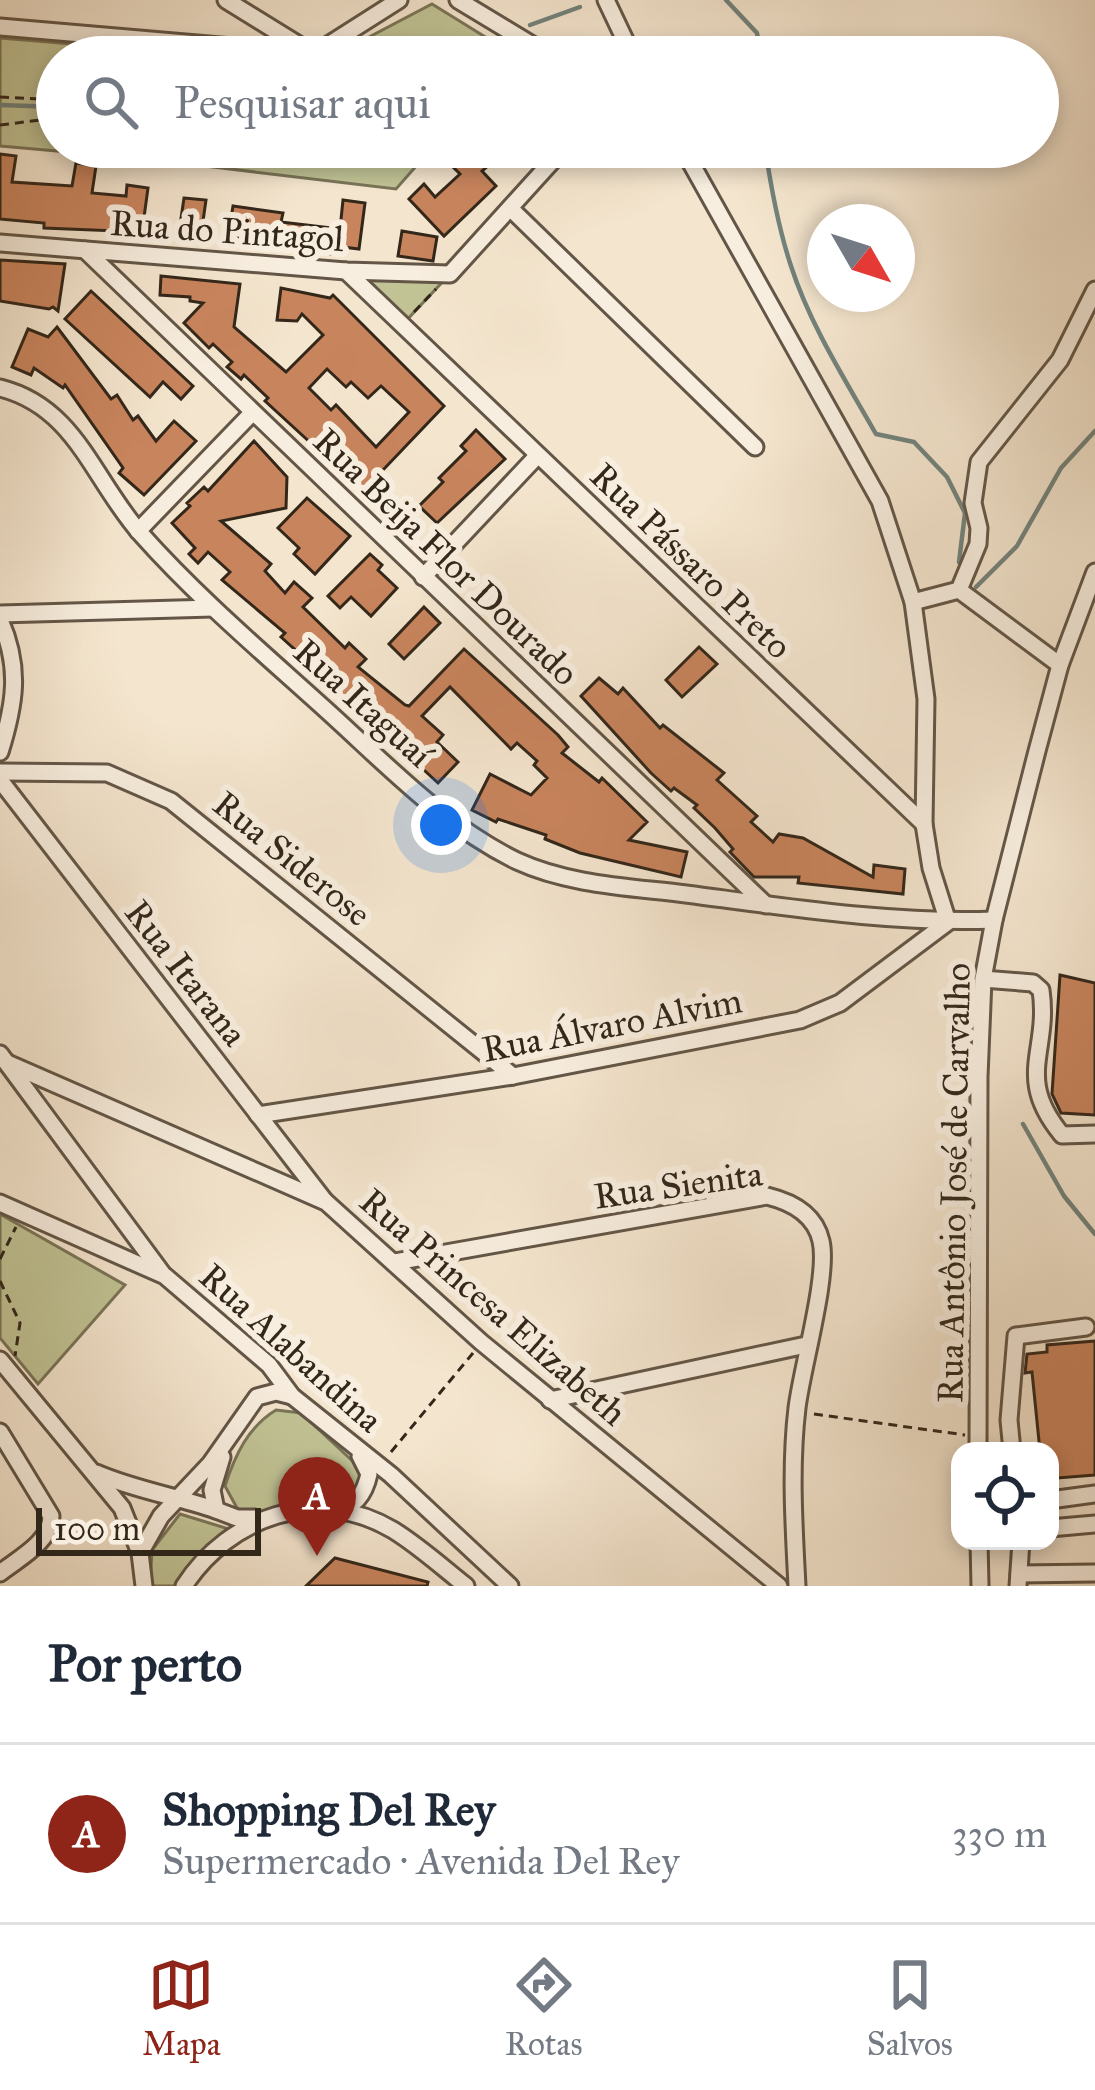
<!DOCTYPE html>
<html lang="pt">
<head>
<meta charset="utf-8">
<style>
	body { margin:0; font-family:"IM FELL Great Primer",serif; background:#f2f2f3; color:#1f2937 }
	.controls { position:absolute; right:36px; bottom:36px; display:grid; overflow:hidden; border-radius:24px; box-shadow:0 6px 18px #0003 }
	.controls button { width:108px; height:108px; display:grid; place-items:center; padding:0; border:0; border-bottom:3px solid #e0e1e3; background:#fff; color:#1f2937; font:60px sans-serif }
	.compass { position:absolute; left:807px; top:204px; width:108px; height:108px; border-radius:50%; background:#fff; box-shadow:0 6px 18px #0003; rotate:129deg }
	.scale { position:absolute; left:36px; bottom:30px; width:225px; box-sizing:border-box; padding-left:12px; border:6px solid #33271a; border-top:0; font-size:33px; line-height:42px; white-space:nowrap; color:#33271a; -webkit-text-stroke:9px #f8eedf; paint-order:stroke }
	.you { position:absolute; left:441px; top:825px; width:42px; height:42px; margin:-30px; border:9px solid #fff; border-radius:50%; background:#1a73e8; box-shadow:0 0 0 18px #1a73e833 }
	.badge { display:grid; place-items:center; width:78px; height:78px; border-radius:50%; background:#8f2418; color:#fff; font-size:39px; font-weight:700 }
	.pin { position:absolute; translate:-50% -99px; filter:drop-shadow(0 3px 6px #0008) }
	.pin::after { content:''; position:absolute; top:63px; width:42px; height:36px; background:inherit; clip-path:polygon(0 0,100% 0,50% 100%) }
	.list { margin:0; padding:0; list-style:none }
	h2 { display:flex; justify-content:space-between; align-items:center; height:156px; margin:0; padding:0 48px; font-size:51px }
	h2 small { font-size:39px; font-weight:400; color:#747a83 }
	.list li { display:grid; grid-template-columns:78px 1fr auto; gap:36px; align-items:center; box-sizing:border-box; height:180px; padding:0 48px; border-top:3px solid #e0e1e3 }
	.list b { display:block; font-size:45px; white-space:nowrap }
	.list p { margin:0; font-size:39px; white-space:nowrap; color:#747a83 }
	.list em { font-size:39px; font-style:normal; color:#747a83 }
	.icon { flex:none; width:66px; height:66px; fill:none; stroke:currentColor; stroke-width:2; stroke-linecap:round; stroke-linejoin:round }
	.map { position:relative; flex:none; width:1095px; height:1586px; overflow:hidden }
	.search { position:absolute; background:#fff; box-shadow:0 6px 18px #0003; left:36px; right:36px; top:36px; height:132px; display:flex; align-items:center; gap:30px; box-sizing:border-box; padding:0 42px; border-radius:66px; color:#747a83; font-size:45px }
	.sheet { height:336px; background:#fff }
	nav { display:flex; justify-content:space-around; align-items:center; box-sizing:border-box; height:168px; border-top:3px solid #e0e1e3; background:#fff; font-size:33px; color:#747a83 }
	nav a { display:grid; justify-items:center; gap:6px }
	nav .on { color:#8f2418 }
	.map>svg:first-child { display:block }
</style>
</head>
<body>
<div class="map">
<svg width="1095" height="1586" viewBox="0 0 1095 1586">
	<rect width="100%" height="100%" fill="#f4e5ce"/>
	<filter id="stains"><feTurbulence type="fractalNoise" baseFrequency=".00167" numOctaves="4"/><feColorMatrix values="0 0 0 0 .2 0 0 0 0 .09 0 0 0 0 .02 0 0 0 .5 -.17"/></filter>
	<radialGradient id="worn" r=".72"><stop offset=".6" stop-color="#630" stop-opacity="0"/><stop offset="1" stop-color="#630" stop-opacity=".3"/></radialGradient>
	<g fill="#c1c395" stroke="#7a7558" stroke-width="3">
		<polygon points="432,4 516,56 331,57"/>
		<polygon points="0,38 227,57 57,57 57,147 433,147 396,189 147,159 0,146"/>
		<polygon points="349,271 449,275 402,325"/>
		<polygon points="0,1214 125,1285 38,1384 0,1338"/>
		<path d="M276 1410 301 1413 360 1468 359 1482 348 1496 253 1515 237 1508 225 1486C235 1455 248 1427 276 1410Z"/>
		<polygon points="180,1514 232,1530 179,1586 150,1586 152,1550"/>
	</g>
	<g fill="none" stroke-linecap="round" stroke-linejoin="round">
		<g stroke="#72827b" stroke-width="4.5">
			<polyline points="726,0 757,33 761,57"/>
			<polyline points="530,25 580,7"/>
			<polyline points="442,57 454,48 475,45"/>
			<polyline points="0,105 57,107"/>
			<path d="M765 147C771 188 778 227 791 266 810 325 846 381 876 434L914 442 947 477 965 513 959 562"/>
			<polyline points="976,587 1017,546 1061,468 1095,431"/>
			<polyline points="1023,1124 1064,1196 1095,1234"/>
		</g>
	</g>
	<g fill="#c8845d" stroke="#33271a" stroke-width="3" fill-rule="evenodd">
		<polygon points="463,147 539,147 519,163 507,149 482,171 496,186 444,236 409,199 424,184 435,197 460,174 448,162"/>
		<polygon points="0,154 16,156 12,182 72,186 76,163 96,166 92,193 126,196 127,185 148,188 142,232 44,228 44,223 0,219"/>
		<polygon points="184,198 206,200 202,228 180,225"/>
		<polygon points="343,200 365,203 359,249 334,246 332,254 228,237 233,206 283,213 281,222 340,229"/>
		<polygon points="402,231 437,237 433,261 398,256"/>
		<polygon points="0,260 65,264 58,311 53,307 49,309 0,301"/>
		<path d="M161 276 240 284 234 327 286 372 323 335 302 314 297 321 277 320 281 288 330 298 333 295 444 406 363 491 265 401 268 398 244 375 241 379 227 367 232 362 213 344 209 348 184 323 203 303 190 301V297L160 295ZM327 369 346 387 351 382 368 398 381 386 409 412 376 447 336 405 331 410 309 388Z"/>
		<polygon points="91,291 193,386 181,399 163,382 150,397 65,319"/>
		<polygon points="57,327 111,399 117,395 133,420 138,416 156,441 174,421 196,441 144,495 119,473 123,468 65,385 63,388 34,368 31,375 12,367 28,329 48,337"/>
		<polygon points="476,430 505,459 437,523 419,506 443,482 439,478 466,451 461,446"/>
		<polygon points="254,441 287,477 286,508 221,521 271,564 265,571 285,593 294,582 312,598 303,607 345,648 349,643 366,659 358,667 405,705 409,706 464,649 558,735 568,747 562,753 599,782 602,778 647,822 629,840 687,852 681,877 580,853 545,839 546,835 498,819 496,822 472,810 490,774 531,795 547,778 534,765 537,761 517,743 511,749 450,687 422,716 443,735 437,742 458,762 438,783 396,744 393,747 373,731 357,716 361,712 336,691 334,693 298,659 302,656 281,637 285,633 222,580 230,572 208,552 198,563 189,554 195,548 172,523 190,506 187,503 204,487 208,491"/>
		<polygon points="307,498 350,536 315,574 294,554 299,548 278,528"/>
		<polygon points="370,554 382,565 378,570 397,588 371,616 351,597 340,608 328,596"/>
		<polygon points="424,607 440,623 404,659 389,644"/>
		<polygon points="699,647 717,664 682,697 666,680"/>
		<polygon points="599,678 618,694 623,688 660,728 663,725 724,773 717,780 757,816 751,822 773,842 779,834 803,838 873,877 874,865 905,869 903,894 798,883 799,877 754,877 730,852 733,849 715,828 694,808 697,805 674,788 671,791 651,773 581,696"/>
		<polygon points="1060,975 1095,983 1095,1115 1061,1113 1052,1094"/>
		<polygon points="1095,1341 1095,1475 1058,1478 1057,1475 1050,1475 1050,1451 1040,1451 1032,1372 1025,1373 1027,1354 1047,1352 1047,1345"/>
		<polygon points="335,1558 428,1582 427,1586 306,1586"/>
	</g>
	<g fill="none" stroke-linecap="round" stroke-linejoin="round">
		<defs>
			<g id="minor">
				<polyline points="226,0 310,52"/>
				<polyline points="458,0 552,57"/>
				<polyline points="606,0 633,57"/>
				<polyline points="0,27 314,54 399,0"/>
				<polyline points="510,208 755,447"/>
				<polyline points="0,243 346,271 450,274 565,147"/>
				<polyline points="85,250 766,905"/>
				<polyline points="346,271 924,824"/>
				<path d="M0 388C76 407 93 480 141 534 197 597 262 652 325 709 386 764 443 825 517 861 569 885 630 887 686 894 787 907 892 924 994 920"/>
				<polyline points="138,531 252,413"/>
				<polyline points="423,577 537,456"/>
				<polyline points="959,590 1060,665"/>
				<polyline points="913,602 959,590 978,544 979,528 973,503 979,462 1060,360 1095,290"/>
				<polyline points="0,614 213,608"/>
				<path d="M0 620C21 667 15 704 0 752"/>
				<polyline points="0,772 107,773 171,801 513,1076"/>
				<polyline points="0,780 324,1200"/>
				<path d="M983 979 1033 983 1041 990C1050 1052 1014 1077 1062 1135L1095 1134"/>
				<polyline points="0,1054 162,1273"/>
				<polyline points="7,1063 326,1202 481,1342 779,1586"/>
				<polyline points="258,1115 513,1076 800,1020 840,1003 948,922 931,868 924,824 926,699 913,602 880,501 682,147"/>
				<polyline points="0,1203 165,1276 269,1365 292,1396 391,1475 510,1586"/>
				<path d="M395 1262 767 1196C792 1202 815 1214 821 1241 829 1275 802 1367 797 1408 790 1467 794 1527 797 1586"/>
				<polyline points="0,1360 122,1508 140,1553"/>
				<polyline points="550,1400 806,1345"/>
				<path d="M0 1432 51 1516C51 1542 19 1558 0 1573"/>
				<polyline points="978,1451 979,1077 983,979 994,920 1037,751 1060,665 1095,572"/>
				<polyline points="1012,1451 1009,1420 1016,1336 1086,1327"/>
				<polyline points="222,1457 212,1490 216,1510 237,1518 255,1518"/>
				<path d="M96 1473C135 1490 176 1496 216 1510"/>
				<polyline points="1050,1500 1095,1494"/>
				<path d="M338 1510C357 1506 365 1492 369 1474L360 1456"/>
				<polyline points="1050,1528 1095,1524"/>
				<polyline points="979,1541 980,1586"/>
				<polyline points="1019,1574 1095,1573"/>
				<polyline points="144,1586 140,1553 161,1516 210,1464 257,1397 276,1392 292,1396"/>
				<path d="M184 1586C229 1517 317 1485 393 1530 419 1546 442 1567 466 1586"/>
				<polyline points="1018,1586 1021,1541"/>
			</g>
		</defs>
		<use href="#minor" stroke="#635647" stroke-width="21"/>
		<g stroke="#33271a" stroke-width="3" stroke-dasharray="9 6" stroke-linecap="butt">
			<polyline points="0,97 57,100"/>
			<polyline points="0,125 57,118"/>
			<polyline points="414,312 436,289"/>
			<polyline points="0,1259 16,1227"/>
			<polyline points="0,1281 20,1323 15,1356"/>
			<polyline points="814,1414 965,1435"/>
			<polyline points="391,1452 473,1353"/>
		</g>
		<use href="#minor" stroke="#f8eedf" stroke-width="15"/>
	</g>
	<g text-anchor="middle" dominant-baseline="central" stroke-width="12" stroke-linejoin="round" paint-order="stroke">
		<g font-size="36" fill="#33271a" stroke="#f8eedf">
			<text transform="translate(227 231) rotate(4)">Rua do Pintagol</text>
			<text transform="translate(446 557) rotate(44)">Rua Beija Flor Dourado</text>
			<text transform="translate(691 561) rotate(44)">Rua Pássaro Preto</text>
			<text transform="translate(363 703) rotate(42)">Rua Itaguaí</text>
			<text transform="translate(292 859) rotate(39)">Rua Siderose</text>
			<text transform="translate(186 973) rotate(52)">Rua Itarana</text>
			<text transform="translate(612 1025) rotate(-11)">Rua Álvaro Alvim</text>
			<text transform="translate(954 1183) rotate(-89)">Rua Antônio José de Carvalho</text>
			<text transform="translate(678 1185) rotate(-8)">Rua Sienita</text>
			<text transform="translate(493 1307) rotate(41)">Rua Princesa Elizabeth</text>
			<text transform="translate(291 1348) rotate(42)">Rua Alabandina</text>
		</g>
	</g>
	<rect width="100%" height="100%" filter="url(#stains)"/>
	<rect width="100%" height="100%" fill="url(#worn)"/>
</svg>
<div class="controls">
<button><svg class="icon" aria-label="locate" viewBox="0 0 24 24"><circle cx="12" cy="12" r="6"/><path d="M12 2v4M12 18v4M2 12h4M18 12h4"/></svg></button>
</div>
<svg class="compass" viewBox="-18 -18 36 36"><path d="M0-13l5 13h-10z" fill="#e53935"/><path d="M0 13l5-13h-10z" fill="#747a83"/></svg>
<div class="scale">100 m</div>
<div class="you"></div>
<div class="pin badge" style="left:317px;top:1556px">A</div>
<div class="search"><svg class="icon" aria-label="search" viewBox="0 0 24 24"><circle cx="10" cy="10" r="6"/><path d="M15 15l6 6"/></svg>Pesquisar aqui</div>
</div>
<section class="sheet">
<h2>Por perto<small></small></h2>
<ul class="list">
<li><span class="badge">A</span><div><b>Shopping Del Rey</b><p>Supermercado · Avenida Del Rey</p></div><em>330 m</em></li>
</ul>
</section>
<nav>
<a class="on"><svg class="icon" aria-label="map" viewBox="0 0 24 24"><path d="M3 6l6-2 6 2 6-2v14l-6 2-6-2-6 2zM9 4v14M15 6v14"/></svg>Mapa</a>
<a><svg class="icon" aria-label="directions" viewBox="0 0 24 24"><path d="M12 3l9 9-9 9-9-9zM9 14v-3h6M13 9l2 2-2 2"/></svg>Rotas</a>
<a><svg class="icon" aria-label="saved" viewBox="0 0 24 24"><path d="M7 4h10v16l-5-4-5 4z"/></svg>Salvos</a>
</nav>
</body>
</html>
